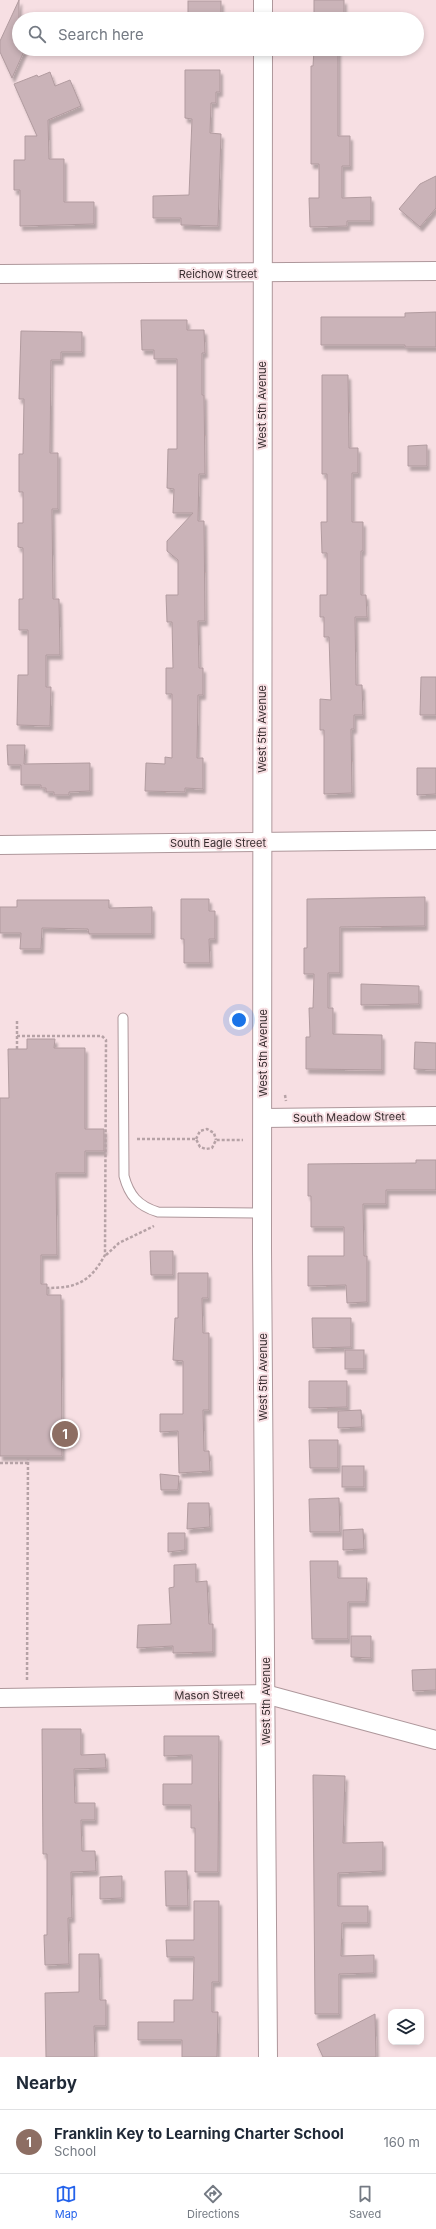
<!DOCTYPE html>
<html lang="en">
<head>
<meta charset="utf-8">
<style>
	body { margin:0; font-family:Inter,sans-serif; background:#f6f6f7; color:#1f2937 }
	.controls { position:absolute; right:12px; bottom:12px; display:grid; overflow:hidden; border-radius:8px; box-shadow:0 2px 6px #0003 }
	.controls button { width:36px; height:36px; display:grid; place-items:center; padding:0; border:0; border-bottom:1px solid #e0e1e3; background:#fff; color:#1f2937; font:20px sans-serif }
	.you { position:absolute; left:239px; top:1020px; width:14px; height:14px; margin:-10px; border:3px solid #fff; border-radius:50%; background:#1a73e8; box-shadow:0 0 0 6px #1a73e833 }
	.badge { display:grid; place-items:center; width:26px; height:26px; border-radius:50%; background:#2563eb; color:#fff; font-size:13px; font-weight:700 }
	.pin { position:absolute; translate:-50% -50%; border:2px solid #fff; box-shadow:0 1px 4px #0006 }
	.list { margin:0; padding:0; list-style:none }
	h2 { display:flex; justify-content:space-between; align-items:center; height:52px; margin:0; padding:0 16px; font-size:17px }
	h2 small { font-size:13px; font-weight:400; color:#747a83 }
	.list li { display:grid; grid-template-columns:26px 1fr auto; gap:12px; align-items:center; box-sizing:border-box; height:64px; padding:0 16px; border-top:1px solid #e0e1e3 }
	.list b { display:block; font-size:15px; white-space:nowrap }
	.list p { margin:0; font-size:13px; white-space:nowrap; color:#747a83 }
	.list em { font-size:13px; font-style:normal; color:#747a83 }
	.icon { flex:none; width:22px; height:22px; fill:none; stroke:currentColor; stroke-width:2; stroke-linecap:round; stroke-linejoin:round }
	.map { position:relative; flex:none; width:436px; height:2057px; overflow:hidden }
	.search { position:absolute; background:#fff; box-shadow:0 2px 6px #0003; left:12px; right:12px; top:12px; height:44px; display:flex; align-items:center; gap:10px; box-sizing:border-box; padding:0 14px; border-radius:22px; color:#747a83; font-size:15px }
	.sheet { height:116px; background:#fff }
	nav { display:flex; justify-content:space-around; align-items:center; box-sizing:border-box; height:56px; border-top:1px solid #e0e1e3; background:#fff; font-size:11px; color:#747a83 }
	nav a { display:grid; justify-items:center; gap:2px }
	nav .on { color:#2563eb }
	.map>svg:first-child { display:block }
</style>
</head>
<body>
<div class="map">
<svg width="436" height="2057" viewBox="0 0 436 2057">
	<defs>
		<filter id="shadow"><feDropShadow dx="2.5" dy="4.5" stdDeviation="1" flood-color="#0004"/></filter>
	</defs>
	<rect width="100%" height="100%" fill="#f7dfe3"/>
	<g fill="#cab3b8" stroke="#b19b9f" filter="url(#shadow)">
		<polygon points="19,0 19,49 25,49 12,78 0,52 0,41"/>
		<rect x="314" y="0" width="30" height="19"/>
		<rect x="188" y="1" width="33" height="18"/>
		<polygon points="314,49 338,49 338,136 350,136 350,166 342,166 342,198 371,197 371,221 347,221 347,226 310,227 309,198 319,198 319,164 311,164 311,66 313,66"/>
		<polygon points="185,70 220,70 220,92 216,92 216,103 211,103 210,133 221,134 218,226 181,225 181,218 153,218 153,196 189,195 192,119 185,118"/>
		<polygon points="50,72 55,86 70,80 81,106 48,120 49,159 64,159 64,202 94,202 94,224 20,226 20,190 14,190 14,160 25,160 25,136 37,136 14,84 37,75 38,77"/>
		<polygon points="436,176 436,208 420,227 399,209 420,184"/>
		<polygon points="436,312 436,347 405,347 405,345 321,345 321,317 405,317 405,313"/>
		<polygon points="141,320 187,320 187,330 204,330 205,353 202,353 202,395 204,395 205,474 199,474 198,521 204,521 205,621 198,621 199,668 203,668 203,695 198,695 197,758 203,758 203,789 185,788 185,792 145,791 146,763 165,764 165,757 172,758 172,694 166,694 166,668 173,668 172,622 167,622 166,595 178,595 178,560 167,551 167,541 193,513 173,513 174,489 167,488 168,449 177,449 177,359 154,359 154,350 142,350"/>
		<polygon points="21,331 82,332 82,352 61,352 61,360 51,360 50,453 58,453 58,509 52,509 53,599 59,599 60,655 46,655 46,687 51,687 50,726 17,725 18,675 28,675 28,630 19,630 19,599 23,599 23,548 18,547 18,523 23,523 23,492 19,492 19,454 23,454 24,399 19,399"/>
		<polygon points="322,375 348,375 349,448 358,448 358,473 352,473 352,522 363,522 363,551 361,551 361,595 366,595 367,617 355,617 356,685 362,685 363,715 354,715 354,729 351,729 352,793 324,794 324,730 320,730 320,699 331,700 329,637 324,637 324,617 320,617 320,595 327,595 327,553 322,553 321,522 327,522 327,474 322,474"/>
		<polygon points="427,445 427,466 408,466 408,446"/>
		<polygon points="421,677 436,677 436,715 420,715"/>
		<polygon points="7,745 25,745 24,764 90,763 90,791 69,792 69,795 54,795 54,792 46,792 46,788 41,788 41,785 21,785 21,765 8,765"/>
		<polygon points="417,768 436,768 436,794 417,795"/>
		<polygon points="425,897 425,926 340,927 340,973 328,973 328,1008 333,1008 333,1034 382,1035 382,1070 306,1069 306,1037 310,1037 309,1008 313,1008 314,974 304,974 304,948 307,948 307,899"/>
		<polygon points="181,899 209,899 209,911 215,911 215,939 209,939 210,963 184,963 184,939 181,939"/>
		<polygon points="17,900 109,900 109,908 152,907 152,934 89,934 88,929 42,928 41,949 20,949 21,933 0,933 0,907 17,907"/>
		<polygon points="361,984 419,986 419,1004 361,1005"/>
		<polygon points="27,1039 55,1039 54,1048 85,1048 85,1129 104,1129 104,1151 85,1151 85,1173 56,1173 57,1255 41,1255 41,1284 47,1284 47,1295 61,1295 62,1456 0,1456 0,1098 9,1098 8,1049 27,1049"/>
		<polygon points="415,1042 436,1043 436,1070 414,1069"/>
		<polygon points="416,1160 436,1160 436,1190 386,1190 386,1204 363,1204 364,1256 367,1256 367,1302 347,1303 346,1285 308,1286 308,1256 344,1256 344,1227 311,1227 311,1196 308,1196 308,1164 416,1163"/>
		<polygon points="150,1251 173,1251 173,1275 151,1275"/>
		<polygon points="178,1273 208,1273 208,1298 202,1298 203,1333 209,1333 209,1410 203,1410 204,1451 209,1451 210,1471 179,1473 178,1431 160,1432 160,1414 183,1414 183,1361 173,1360 175,1318 178,1318"/>
		<polygon points="312,1318 351,1318 351,1347 313,1348"/>
		<rect x="345" y="1350" width="19" height="19"/>
		<polygon points="309,1381 347,1381 347,1407 309,1408"/>
		<polygon points="361,1410 362,1427 338,1428 338,1411"/>
		<polygon points="309,1440 338,1440 338,1468 310,1468"/>
		<rect x="342" y="1466" width="22" height="21"/>
		<polygon points="160,1474 179,1476 178,1490 161,1490"/>
		<polygon points="339,1498 340,1532 310,1532 309,1499"/>
		<polygon points="188,1503 209,1503 210,1527 187,1529"/>
		<polygon points="363,1529 364,1549 343,1550 343,1530"/>
		<polygon points="168,1533 185,1533 185,1550 168,1552"/>
		<polygon points="310,1561 338,1561 338,1578 367,1578 366,1602 348,1602 348,1639 312,1639"/>
		<polygon points="196,1564 196,1582 207,1581 209,1624 213,1624 213,1652 173,1653 173,1646 137,1648 138,1625 171,1624 169,1588 174,1587 174,1565"/>
		<polygon points="351,1636 371,1636 371,1658 351,1657"/>
		<polygon points="436,1669 436,1690 413,1691 412,1670"/>
		<polygon points="42,1729 81,1729 81,1755 105,1754 106,1768 74,1769 75,1803 95,1803 95,1820 81,1820 82,1851 95,1851 96,1871 71,1872 72,1918 68,1918 69,1964 45,1965 44,1935 47,1935 47,1854 43,1854"/>
		<polygon points="164,1736 219,1736 218,1872 195,1872 195,1828 191,1828 191,1805 163,1805 163,1784 192,1784 192,1755 164,1756"/>
		<polygon points="313,1775 345,1776 343,1843 383,1842 383,1871 338,1873 338,1906 368,1906 368,1923 342,1923 341,1956 374,1955 374,1973 339,1974 339,2014 315,2014"/>
		<polygon points="165,1871 187,1871 188,1906 166,1906"/>
		<polygon points="122,1876 122,1898 100,1899 100,1877"/>
		<polygon points="194,1901 219,1901 219,1982 212,1982 212,2012 218,2012 217,2057 182,2057 182,2040 138,2040 138,2022 174,2022 174,2000 193,2000 194,1957 167,1957 166,1940 194,1940"/>
		<polygon points="79,1954 99,1954 100,2000 106,2000 106,2026 94,2026 95,2057 46,2057 45,1993 79,1992"/>
		<polygon points="375,2014 376,2057 323,2057 317,2044"/>
	</g>
	<g fill="none" stroke-linecap="round" stroke-linejoin="round">
		<defs>
			<path id="lane" d="M123 1018 124 1176C129 1195 138 1206 158 1212L262 1213"/>
			<g id="street">
				<polyline points="263,19 263,0"/>
				<polyline points="263,49 262,1249 268,2057"/>
				<polyline points="0,274 436,271"/>
				<polyline points="0,845 436,840"/>
				<polyline points="263,1118 436,1116"/>
				<polyline points="0,1698 265,1694 436,1740"/>
			</g>
		</defs>
		<use href="#lane" stroke="#ae979b" stroke-width="11"/>
		<use href="#street" stroke="#ae979b" stroke-width="20"/>
		<g stroke="#b6a2a6" stroke-width="2.5" stroke-dasharray="3 2" stroke-linecap="butt">
			<path d="M17 1036H102L106 1040 105 1255C90 1282 77 1288 47 1288"/>
			<polyline points="17,1049 17,1019"/>
			<polyline points="285,1095 286,1101"/>
			<polyline points="137,1139 196,1139 200,1147 206,1149 212,1148 216,1140 243,1140"/>
			<polyline points="196,1139 200,1131 207,1129 214,1133 216,1140"/>
			<polyline points="106,1255 119,1243 154,1226"/>
			<polyline points="0,1463 28,1463"/>
			<polyline points="27,1680 28,1456"/>
		</g>
		<use href="#lane" stroke="#fff" stroke-width="9"/>
		<use href="#street" stroke="#fff" stroke-width="18"/>
	</g>
	<g text-anchor="middle" dominant-baseline="central" stroke-width="4" stroke-linejoin="round" paint-order="stroke">
		<g font-size="11" fill="#372d2f" stroke="#f7dfe3">
			<text x="218" y="274">Reichow Street</text>
			<text transform="translate(262 405) rotate(-90)">West 5th Avenue</text>
			<text transform="translate(262 729) rotate(-90)">West 5th Avenue</text>
			<text x="218" y="843">South Eagle Street</text>
			<text transform="translate(263 1053) rotate(-90)">West 5th Avenue</text>
			<text transform="translate(349 1117) rotate(-1)">South Meadow Street</text>
			<text transform="translate(263 1377) rotate(-90)">West 5th Avenue</text>
			<text transform="translate(209 1695) rotate(-1)">Mason Street</text>
			<text transform="translate(266 1701) rotate(-90)">West 5th Avenue</text>
		</g>
	</g>
</svg>
<div class="controls">
<button><svg class="icon" aria-label="layers" viewBox="0 0 24 24"><path d="M12 4l9 5-9 5-9-5zM3 14l9 5 9-5"/></svg></button>
</div>
<div class="you"></div>
<div class="pin badge" style="left:65px;top:1434px;background:#8d6e63">1</div>
<div class="search"><svg class="icon" aria-label="search" viewBox="0 0 24 24"><circle cx="10" cy="10" r="6"/><path d="M15 15l6 6"/></svg>Search here</div>
</div>
<section class="sheet">
<h2>Nearby<small></small></h2>
<ul class="list">
<li><span class="badge" style="background:#8d6e63">1</span><div><b>Franklin Key to Learning Charter School</b><p>School</p></div><em>160 m</em></li>
</ul>
</section>
<nav>
<a class="on"><svg class="icon" aria-label="map" viewBox="0 0 24 24"><path d="M3 6l6-2 6 2 6-2v14l-6 2-6-2-6 2zM9 4v14M15 6v14"/></svg>Map</a>
<a><svg class="icon" aria-label="directions" viewBox="0 0 24 24"><path d="M12 3l9 9-9 9-9-9zM9 14v-3h6M13 9l2 2-2 2"/></svg>Directions</a>
<a><svg class="icon" aria-label="saved" viewBox="0 0 24 24"><path d="M7 4h10v16l-5-4-5 4z"/></svg>Saved</a>
</nav>
</body>
</html>
